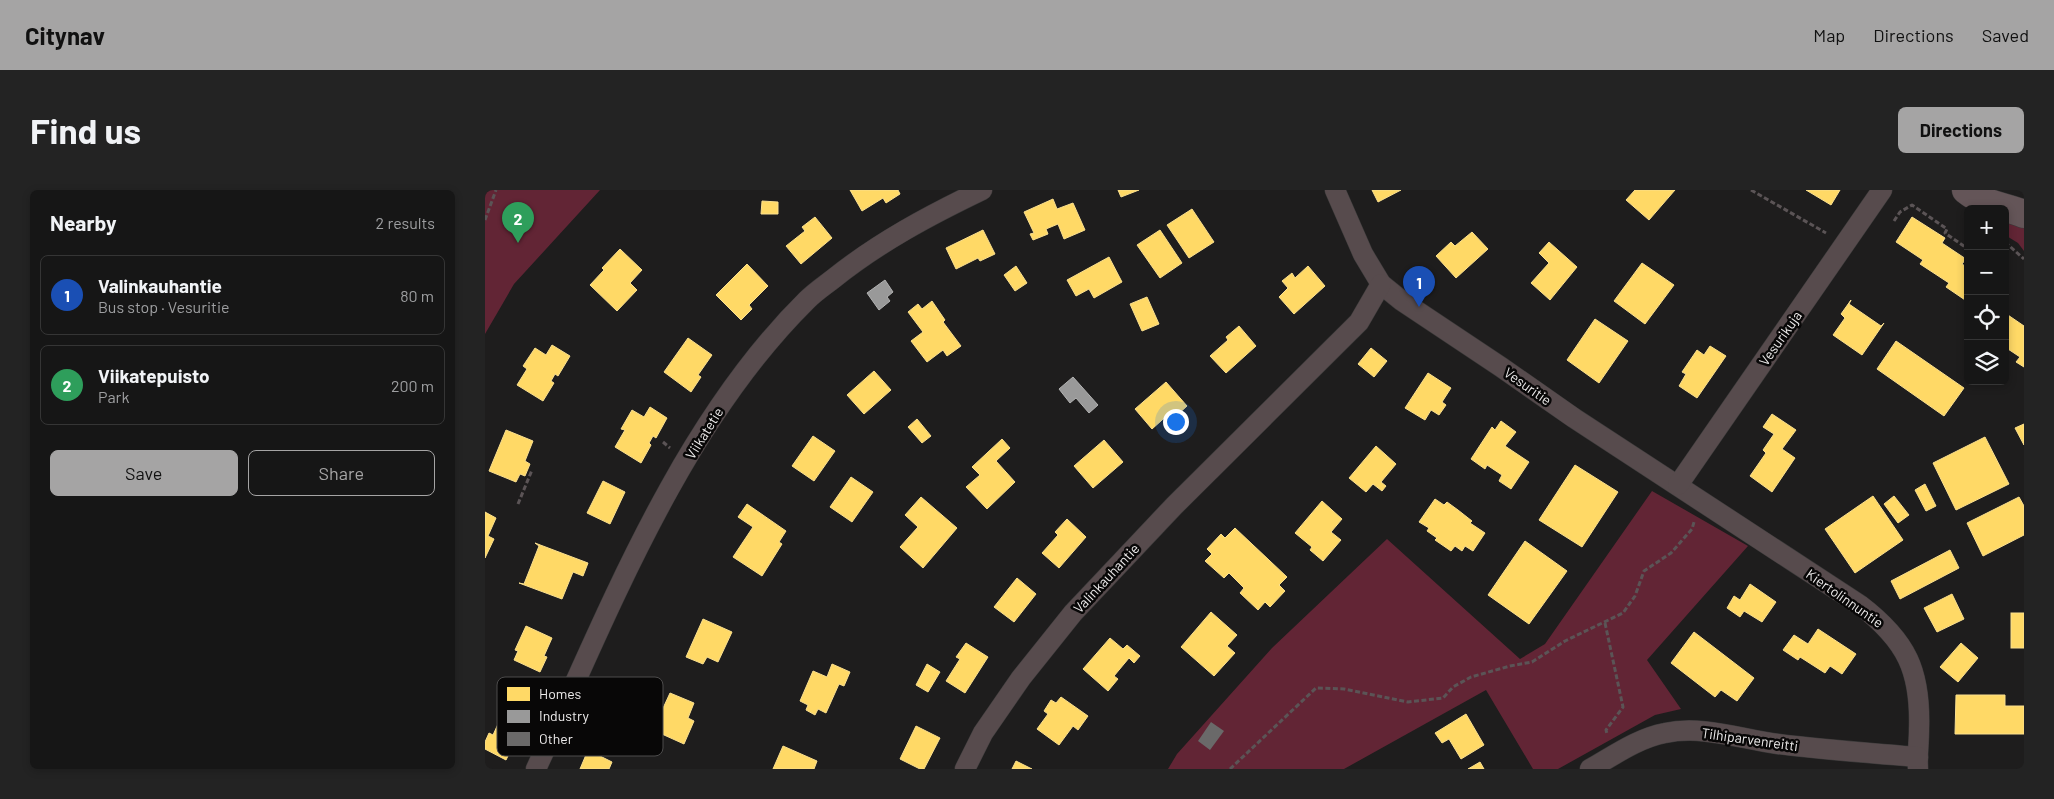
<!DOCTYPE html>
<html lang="en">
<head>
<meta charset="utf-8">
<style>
	body { margin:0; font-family:Barlow,sans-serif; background:#232323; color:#f1f3f6 }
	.controls { position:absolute; right:15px; top:15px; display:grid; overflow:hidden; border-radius:8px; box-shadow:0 2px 8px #0003 }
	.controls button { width:45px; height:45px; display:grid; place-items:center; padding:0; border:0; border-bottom:1px solid #353535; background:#161616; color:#f1f3f6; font:25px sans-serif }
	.you { position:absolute; left:690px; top:231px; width:18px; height:18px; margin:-12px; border:4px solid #fff; border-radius:50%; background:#1a73e8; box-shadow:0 0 0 8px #1a73e833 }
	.badge { display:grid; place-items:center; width:32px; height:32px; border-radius:50%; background:#a5a4a4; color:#fff; font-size:16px; font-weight:700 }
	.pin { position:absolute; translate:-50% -41px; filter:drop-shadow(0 1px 2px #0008) }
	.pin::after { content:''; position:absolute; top:26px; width:18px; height:15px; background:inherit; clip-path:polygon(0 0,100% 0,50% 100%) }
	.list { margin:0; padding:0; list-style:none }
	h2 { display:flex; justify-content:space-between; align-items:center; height:65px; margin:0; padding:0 20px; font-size:21px }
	h2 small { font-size:16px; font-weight:400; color:#9e9fa1 }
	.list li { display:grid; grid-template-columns:32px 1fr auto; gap:15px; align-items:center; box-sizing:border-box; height:80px; margin:0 10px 10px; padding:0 10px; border:1px solid #353535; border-radius:8px }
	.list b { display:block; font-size:19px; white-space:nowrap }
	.list p { margin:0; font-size:16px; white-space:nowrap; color:#9e9fa1 }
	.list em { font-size:16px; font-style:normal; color:#9e9fa1 }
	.actions { display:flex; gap:10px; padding:15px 20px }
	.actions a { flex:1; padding:11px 0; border:1px solid #a5a4a4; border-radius:8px; text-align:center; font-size:18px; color:#a5a4a4 }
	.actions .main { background:#a5a4a4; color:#111 }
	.icon { flex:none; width:28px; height:28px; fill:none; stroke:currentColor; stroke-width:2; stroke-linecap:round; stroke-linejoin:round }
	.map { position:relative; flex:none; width:1539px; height:579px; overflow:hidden; border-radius:8px }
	header { display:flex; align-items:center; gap:30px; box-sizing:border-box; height:70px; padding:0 25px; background:#a5a4a4; color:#111 }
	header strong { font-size:24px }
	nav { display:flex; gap:28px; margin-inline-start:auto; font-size:18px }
	.intro { display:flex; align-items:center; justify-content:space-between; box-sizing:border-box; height:120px; padding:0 30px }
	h1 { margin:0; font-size:35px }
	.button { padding:12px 22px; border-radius:8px; background:#a5a4a4; color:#111; font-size:18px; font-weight:700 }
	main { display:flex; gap:30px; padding:0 30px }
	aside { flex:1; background:#161616; border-radius:8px; box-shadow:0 2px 8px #0003 }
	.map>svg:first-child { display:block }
</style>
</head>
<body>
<header>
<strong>Citynav</strong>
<nav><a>Map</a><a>Directions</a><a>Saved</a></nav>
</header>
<div class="intro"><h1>Find us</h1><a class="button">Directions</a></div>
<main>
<aside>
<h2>Nearby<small>2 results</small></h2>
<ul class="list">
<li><span class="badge" style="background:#1a4fb4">1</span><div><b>Valinkauhantie</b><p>Bus stop · Vesuritie</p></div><em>80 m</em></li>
<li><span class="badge" style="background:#2e9e5b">2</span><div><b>Viikatepuisto</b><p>Park</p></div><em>200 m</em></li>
</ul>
<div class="actions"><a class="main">Save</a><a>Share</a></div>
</aside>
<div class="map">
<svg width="1539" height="579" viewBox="0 0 1539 579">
	<rect width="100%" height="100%" fill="#1e1d1d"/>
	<g fill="#622535">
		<polygon points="0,0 115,0 29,94 0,144"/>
		<polygon points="1520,30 1539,33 1539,61 1533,53 1520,45"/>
		<polygon points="1167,301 1263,356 1162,470 1196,519 1170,525 1073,579 1048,579 1001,500 859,579 683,579 692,564 787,458 902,349 1035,469 1060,454"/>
	</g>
	<g fill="#ffd966" stroke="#fadf8e">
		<polygon points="365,0 413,0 415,4 401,13 398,8 377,21"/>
		<polygon points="633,0 654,0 636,7"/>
		<polygon points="887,0 916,0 893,12"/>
		<polygon points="1150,0 1190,0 1164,30 1141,10"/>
		<polygon points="1321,0 1355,0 1346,15"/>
		<polygon points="568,9 572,19 588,13 600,40 579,49 573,34 561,39 563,44 548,50 545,44 549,43 539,22"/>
		<polygon points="277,11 293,12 293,24 276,24"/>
		<polygon points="707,19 729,52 704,68 682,35"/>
		<polygon points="330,27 347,48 316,74 301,56 320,41 317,37"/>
		<polygon points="1427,27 1460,48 1457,53 1481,69 1477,74 1483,78 1483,112 1461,97 1464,93 1435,74 1438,70 1411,52"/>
		<polygon points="498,40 510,64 495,71 493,68 471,79 461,58"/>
		<polygon points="675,40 697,73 675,88 652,55"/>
		<polygon points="987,42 1003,59 971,88 951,66 966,52 970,56"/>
		<polygon points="1064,52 1092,77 1065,110 1046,93 1064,73 1054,63"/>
		<polygon points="135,59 157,80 145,93 152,100 132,121 105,95 119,80 117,78"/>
		<polygon points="624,67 637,92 609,108 604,99 591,106 582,90"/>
		<polygon points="1157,73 1189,95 1160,134 1129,111"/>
		<polygon points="262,74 283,96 264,115 267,119 256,130 231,105"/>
		<polygon points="531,76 542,93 530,101 519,85"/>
		<polygon points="823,76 840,96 809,124 794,107 803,98 797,91 807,83 810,88"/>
		<polygon points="662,107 674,134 657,141 645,114"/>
		<polygon points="1366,110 1364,114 1396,136 1399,133 1377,165 1348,145 1360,128 1356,124"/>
		<polygon points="447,111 460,130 458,132 476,156 462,166 458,160 442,172 426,151 438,142 423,122 433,114 437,119"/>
		<polygon points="1520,123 1539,136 1539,177 1531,172 1535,167 1520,157"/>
		<polygon points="1110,129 1143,151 1114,193 1082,170"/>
		<polygon points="754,136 771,156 741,183 725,166 743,150 741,147"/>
		<polygon points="203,148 227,165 213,185 216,187 206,202 179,182"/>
		<polygon points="1411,151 1479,198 1459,226 1392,179"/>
		<polygon points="67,155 85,166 73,186 70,184 66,191 69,193 58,211 32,195 42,179 38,176 50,158 61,165"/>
		<polygon points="1225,156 1241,166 1212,208 1194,196 1201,184 1197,182 1212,160 1219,165"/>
		<polygon points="886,158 902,171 889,187 873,174"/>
		<polygon points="389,181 406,200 379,224 362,205"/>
		<polygon points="943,183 966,198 957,212 961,215 954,225 946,220 940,230 920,218"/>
		<polygon points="681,192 702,216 690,227 686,222 667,239 650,219"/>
		<polygon points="165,217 182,228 171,248 168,246 164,253 166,255 156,273 130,257 140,240 136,239 147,220 159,227"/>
		<polygon points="1287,224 1311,240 1297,259 1310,268 1287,302 1265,286 1281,263 1278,260 1289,244 1278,237"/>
		<polygon points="432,229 446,246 437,253 423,237"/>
		<polygon points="1016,231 1031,242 1020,256 1044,272 1026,299 1014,291 1017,285 1002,275 1000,279 986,269 1007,237 1010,240"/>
		<polygon points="1539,234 1539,255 1530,238"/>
		<polygon points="21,240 48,251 40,271 45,274 40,286 35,284 31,292 4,281"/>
		<polygon points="328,246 350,261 329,291 307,276"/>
		<polygon points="1500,247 1524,294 1471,320 1448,273"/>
		<polygon points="517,249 525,258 511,271 530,292 502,319 481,297 495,285 487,277"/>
		<polygon points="619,250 638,272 608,298 589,276"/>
		<polygon points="891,256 911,274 896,292 901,296 897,301 888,294 881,302 864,288"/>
		<polygon points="1090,275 1133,302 1097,357 1054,330"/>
		<polygon points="366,287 388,302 367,332 345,317"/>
		<polygon points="118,291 140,302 125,334 102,323"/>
		<polygon points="1440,294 1451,316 1441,321 1430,300"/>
		<polygon points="1388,306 1418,350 1370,383 1340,339"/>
		<polygon points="1409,306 1424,325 1413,333 1399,314"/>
		<polygon points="436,307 472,338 438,378 415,357 433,337 420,325"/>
		<polygon points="1534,307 1539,316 1539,345 1498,366 1482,333"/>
		<polygon points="950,309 959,315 962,312 973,320 987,331 985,333 1000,343 988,361 980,356 977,361 970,356 966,361 950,350 952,348 942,341 944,338 934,332"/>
		<polygon points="837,311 857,329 846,342 856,350 838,371 825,360 827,357 810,343"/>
		<polygon points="262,314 301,341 294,352 297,354 277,386 248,367 268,337 253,327"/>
		<polygon points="0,322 11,328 3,346 9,349 0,368"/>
		<polygon points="582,329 601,347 574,378 557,363 573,345 570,342"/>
		<polygon points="750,338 802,387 794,395 800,401 785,417 780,412 773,420 755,403 759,398 744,383 739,388 720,371 727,364 722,359 736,344 740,348"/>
		<polygon points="1040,351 1082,381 1044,434 1003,405"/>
		<polygon points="50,353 103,373 98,386 88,382 77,409 34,393 39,394 54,356"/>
		<polygon points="1465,360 1474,378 1415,409 1406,391"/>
		<polygon points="532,388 551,404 529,432 509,417"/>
		<polygon points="1265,394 1291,412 1277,432 1259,421 1255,427 1242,418 1249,406 1255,410"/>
		<polygon points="1467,404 1479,429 1452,442 1439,418"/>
		<polygon points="726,422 752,445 742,456 750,463 729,486 696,457"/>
		<rect x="1526" y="423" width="13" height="35"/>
		<polygon points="218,429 247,442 233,472 222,467 218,474 201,467"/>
		<polygon points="41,436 67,448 59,466 62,467 55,482 29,470 33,461 30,460"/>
		<polygon points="1333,439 1371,464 1357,484 1345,476 1340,483 1315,467 1313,470 1298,460 1309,445 1323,454"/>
		<polygon points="1209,442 1269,488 1252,511 1236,500 1230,507 1186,473"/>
		<polygon points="625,448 638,459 642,455 655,466 649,473 644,468 629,486 633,489 623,501 598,479"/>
		<polygon points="481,453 503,467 480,503 461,491 475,469 471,467"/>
		<polygon points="1476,453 1493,468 1473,492 1455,477"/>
		<polygon points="347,474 365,482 359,496 354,494 341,523 333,519 330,525 321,520 323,515 315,511 328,481 342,487"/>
		<polygon points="442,474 455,482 443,502 431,495"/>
		<polygon points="185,503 209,513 203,528 209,531 199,554 168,540"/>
		<polygon points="1471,505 1520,505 1520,516 1539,516 1539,544 1470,544"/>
		<polygon points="576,507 603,526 593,540 588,536 574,555 552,539 563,524 559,521 566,510 571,513"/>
		<polygon points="18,523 39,533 21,570 0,559 0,552 4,543 8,545"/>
		<polygon points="981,524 999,555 976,569 964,549 957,553 950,543"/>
		<polygon points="431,536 455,548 439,579 435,579 415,569"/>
		<polygon points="298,556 332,571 329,579 288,579"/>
		<polygon points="103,560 127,572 124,579 95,579"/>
		<polygon points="531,571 547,579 527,579"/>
		<polygon points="995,572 999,579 983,579"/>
	</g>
	<g fill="#999" stroke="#b2b2b2">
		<polygon points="400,90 408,102 402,107 405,111 394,120 382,103"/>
		<polygon points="588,187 613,215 604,223 591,208 585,213 574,199"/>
	</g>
	<polygon fill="#6a6969" points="726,532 739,541 725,560 713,551"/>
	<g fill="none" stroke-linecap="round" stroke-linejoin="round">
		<defs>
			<g id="street">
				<path d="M850 0 878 64 896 94 917 111 1016 177 1089 228 1375 415C1422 451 1436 481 1434 540 1434 553 1432 566 1433 579"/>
				<polyline points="1193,295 1397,0"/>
				<path d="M51 579C124 420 196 234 322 110 330 102 339 96 348 89 394 52 445 25 497 0"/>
				<polyline points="480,579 498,543 536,488 588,423 689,316 874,132 896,94"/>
				<path d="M1105 579C1128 566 1153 548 1180 543 1217 535 1256 549 1293 554 1339 560 1386 563 1433 567"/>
			</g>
			<path id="secondary" d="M1481 0C1501 16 1517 15 1539 24"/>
		</defs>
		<use href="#street" stroke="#3b3a3a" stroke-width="21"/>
		<use href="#secondary" stroke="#3b3a3a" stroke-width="29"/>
		<g stroke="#5b5456" stroke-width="3" stroke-dasharray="5 2.5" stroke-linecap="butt">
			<polyline points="1266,0 1341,43"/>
			<polyline points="0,30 11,0"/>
			<polyline points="1409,31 1415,22 1427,15 1462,39 1460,43 1483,59"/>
			<polyline points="1520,52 1539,69"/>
			<polyline points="1483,59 1480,64 1483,66"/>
			<polyline points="178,252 185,258"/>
			<polyline points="33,314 47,280"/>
			<polyline points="1120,433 1138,517 1121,540 1122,544"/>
			<polyline points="745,579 831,498 859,499 923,512 958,508 968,497 986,487 1025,476 1047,472 1080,451 1138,423 1150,406 1159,381 1186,363 1207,339 1209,332"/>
		</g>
		<use href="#street" stroke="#574b4d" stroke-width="20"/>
		<use href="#secondary" stroke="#645558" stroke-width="28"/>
	</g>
	<g text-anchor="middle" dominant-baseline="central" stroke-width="5" stroke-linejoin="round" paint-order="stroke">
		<g font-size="14" fill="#eeecec" stroke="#080707">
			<text transform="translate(1295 148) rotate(-55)">Vesurikuja</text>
			<text transform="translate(1043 196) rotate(35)">Vesuritie</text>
			<text transform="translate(219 243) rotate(-58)">Viikatetie</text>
			<text transform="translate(621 388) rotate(-47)">Valinkauhantie</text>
			<text transform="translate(1360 408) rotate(35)">Kiertolinnuntie</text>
			<text transform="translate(1265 549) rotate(8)">Tilhiparvenreitti</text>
		</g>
	</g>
	<rect x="12" y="487" width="166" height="79" rx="8" fill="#080707" stroke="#4d4c4c" stroke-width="1"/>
	<rect x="22" y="497" width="23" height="14" fill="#ffd966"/>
	<rect x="22" y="520" width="23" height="13" fill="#999"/>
	<rect x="22" y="542" width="23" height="14" fill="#6a6969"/>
	<g font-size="14" fill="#eeecec">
		<text x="54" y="509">Homes</text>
		<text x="54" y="531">Industry</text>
		<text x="54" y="554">Other</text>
	</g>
</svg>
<div class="controls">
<button>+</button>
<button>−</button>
<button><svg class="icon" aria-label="locate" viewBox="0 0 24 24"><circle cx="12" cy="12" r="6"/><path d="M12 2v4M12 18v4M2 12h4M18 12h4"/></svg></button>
<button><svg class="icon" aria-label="layers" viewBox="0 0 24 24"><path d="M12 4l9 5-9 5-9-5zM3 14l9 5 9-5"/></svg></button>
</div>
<div class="you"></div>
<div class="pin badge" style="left:934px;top:117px;background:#1a4fb4">1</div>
<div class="pin badge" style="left:33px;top:53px;background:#2e9e5b">2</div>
</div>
</main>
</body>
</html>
